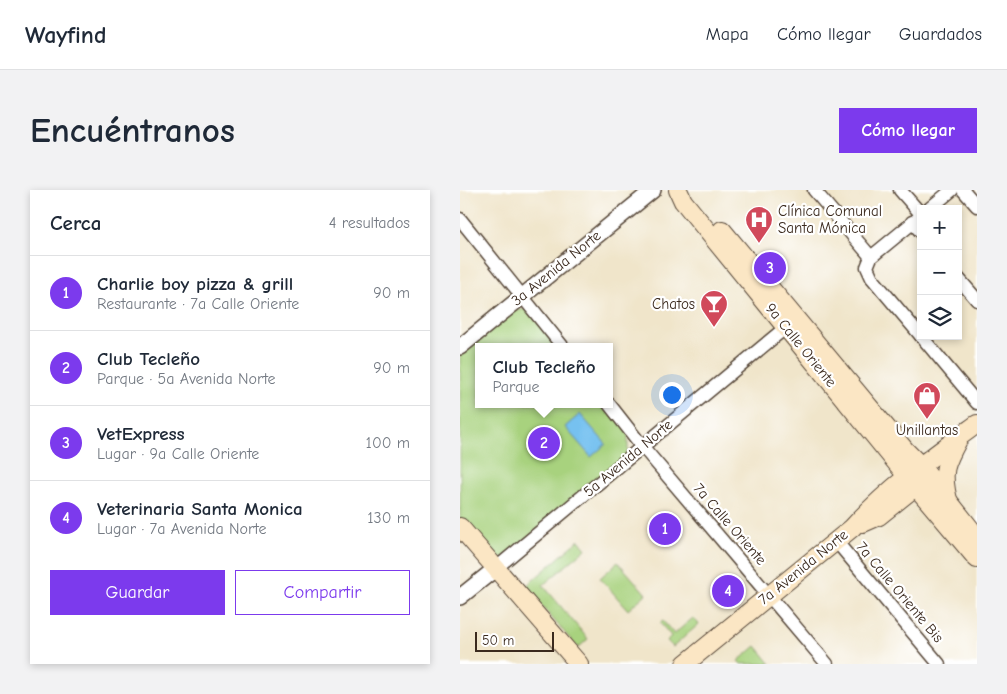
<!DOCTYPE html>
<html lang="es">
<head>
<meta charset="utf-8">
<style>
	body { margin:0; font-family:"Comic Neue",sans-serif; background:#f2f2f3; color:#1f2937 }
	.controls { position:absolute; right:15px; top:15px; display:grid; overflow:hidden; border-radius:0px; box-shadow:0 2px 8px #0003 }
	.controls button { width:45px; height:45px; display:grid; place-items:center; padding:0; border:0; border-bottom:1px solid #e0e1e3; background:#fff; color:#1f2937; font:25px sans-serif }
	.scale { position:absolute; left:15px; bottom:12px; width:79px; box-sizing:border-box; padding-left:5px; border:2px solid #3b2a1e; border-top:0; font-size:14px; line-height:18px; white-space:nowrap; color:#3b2a1e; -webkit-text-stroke:4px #fff; paint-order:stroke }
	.you { position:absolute; left:211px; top:204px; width:18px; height:18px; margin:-12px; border:4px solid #fff; border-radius:50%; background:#1a73e8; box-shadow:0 0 0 8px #1a73e833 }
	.badge { display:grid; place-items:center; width:32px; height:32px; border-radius:50%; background:#7c3aed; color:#fff; font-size:16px; font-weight:700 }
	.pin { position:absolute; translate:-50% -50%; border:2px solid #fff; box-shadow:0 1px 5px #0006 }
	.popup { position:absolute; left:15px; top:153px; width:138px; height:65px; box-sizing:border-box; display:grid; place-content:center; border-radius:0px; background:#fff; filter:drop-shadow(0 1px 4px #0005); font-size:16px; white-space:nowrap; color:#747a83 }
	.popup b { font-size:19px; color:#1f2937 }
	.popup::after { content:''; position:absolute; left:50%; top:100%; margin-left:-10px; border:10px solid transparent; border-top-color:#fff }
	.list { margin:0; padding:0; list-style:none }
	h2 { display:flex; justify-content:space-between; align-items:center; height:65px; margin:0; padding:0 20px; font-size:21px }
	h2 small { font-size:16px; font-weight:400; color:#747a83 }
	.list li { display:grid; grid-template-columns:32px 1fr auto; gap:15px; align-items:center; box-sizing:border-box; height:75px; padding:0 20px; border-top:1px solid #e0e1e3 }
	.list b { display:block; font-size:19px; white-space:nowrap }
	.list p { margin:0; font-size:16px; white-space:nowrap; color:#747a83 }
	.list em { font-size:16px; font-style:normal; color:#747a83 }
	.actions { display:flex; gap:10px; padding:15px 20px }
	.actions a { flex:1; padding:11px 0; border:1px solid #7c3aed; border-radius:0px; text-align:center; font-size:18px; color:#7c3aed }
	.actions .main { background:#7c3aed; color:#fff }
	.icon { flex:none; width:28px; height:28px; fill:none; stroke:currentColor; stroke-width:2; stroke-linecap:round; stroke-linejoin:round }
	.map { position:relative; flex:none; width:517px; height:474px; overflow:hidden; border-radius:0px }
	header { display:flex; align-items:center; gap:30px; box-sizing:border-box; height:70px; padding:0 25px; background:#fff; border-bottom:1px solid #e0e1e3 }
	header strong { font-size:24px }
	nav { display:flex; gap:28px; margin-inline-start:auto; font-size:18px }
	.intro { display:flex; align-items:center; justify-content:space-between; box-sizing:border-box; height:120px; padding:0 30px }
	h1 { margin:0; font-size:35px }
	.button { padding:12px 22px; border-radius:0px; background:#7c3aed; color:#fff; font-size:18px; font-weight:700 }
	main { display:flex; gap:30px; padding:0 30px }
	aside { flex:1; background:#fff; border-radius:0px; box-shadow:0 2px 8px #0003 }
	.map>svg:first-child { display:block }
</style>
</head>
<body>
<header>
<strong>Wayfind</strong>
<nav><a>Mapa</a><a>Cómo llegar</a><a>Guardados</a></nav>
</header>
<div class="intro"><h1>Encuéntranos</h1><a class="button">Cómo llegar</a></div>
<main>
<aside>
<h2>Cerca<small>4 resultados</small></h2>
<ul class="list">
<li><span class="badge">1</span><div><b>Charlie boy pizza &amp; grill</b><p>Restaurante · 7a Calle Oriente</p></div><em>90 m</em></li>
<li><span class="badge">2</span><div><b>Club Tecleño</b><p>Parque · 5a Avenida Norte</p></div><em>90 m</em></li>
<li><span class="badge">3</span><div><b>VetExpress</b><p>Lugar · 9a Calle Oriente</p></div><em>100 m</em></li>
<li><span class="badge">4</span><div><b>Veterinaria Santa Monica</b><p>Lugar · 7a Avenida Norte</p></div><em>130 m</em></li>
</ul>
<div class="actions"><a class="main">Guardar</a><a>Compartir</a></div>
</aside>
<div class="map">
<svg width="517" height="474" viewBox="0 0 517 474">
	<rect width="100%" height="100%" fill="#fff"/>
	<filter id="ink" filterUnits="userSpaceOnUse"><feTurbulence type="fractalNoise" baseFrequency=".02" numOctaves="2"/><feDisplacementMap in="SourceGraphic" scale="10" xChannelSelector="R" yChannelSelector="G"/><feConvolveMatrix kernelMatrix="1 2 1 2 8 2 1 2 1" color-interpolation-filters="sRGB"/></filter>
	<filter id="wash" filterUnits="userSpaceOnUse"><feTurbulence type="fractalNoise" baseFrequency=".0096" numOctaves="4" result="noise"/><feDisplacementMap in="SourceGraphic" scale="20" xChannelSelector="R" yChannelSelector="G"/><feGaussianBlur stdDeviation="1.12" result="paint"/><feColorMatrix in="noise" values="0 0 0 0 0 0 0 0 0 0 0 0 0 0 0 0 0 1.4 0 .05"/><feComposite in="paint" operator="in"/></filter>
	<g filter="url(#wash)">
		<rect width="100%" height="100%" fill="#f0e5ca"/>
		<g fill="#a8d27e" stroke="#727e4e">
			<polygon points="67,119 98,157 19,157 19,214 145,214 168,242 168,264 43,368 30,367 0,332 0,163 52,121"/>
			<polygon points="119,350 126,359 83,395 128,449 118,458 65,397"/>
			<polygon points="158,372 186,404 168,420 140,388"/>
			<polygon points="233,428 239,434 213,457 207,451 211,446 200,433 203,431 214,444"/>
			<polygon points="296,456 311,474 281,474 278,471"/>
		</g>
		<polygon fill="#76c1f0" stroke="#587687" points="120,224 146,254 131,267 105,237"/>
	</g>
	<g filter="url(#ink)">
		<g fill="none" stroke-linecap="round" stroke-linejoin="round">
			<defs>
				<g id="minor">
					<polyline points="354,0 411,67"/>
					<polyline points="440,0 461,24"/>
					<polyline points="503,0 517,16"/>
					<polyline points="469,19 492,0"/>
					<polyline points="461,26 411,67 407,77 412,88 461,146"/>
					<polyline points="0,29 103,157"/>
					<polyline points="452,32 461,42"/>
					<polyline points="498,88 517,110"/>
					<polyline points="461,146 517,213"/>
					<polyline points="149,214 182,256 367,474"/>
					<polyline points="376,351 479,474"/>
					<polyline points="35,379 331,133"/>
				</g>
				<g id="tertiary">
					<polyline points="0,157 193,0"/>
					<polyline points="0,407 35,379"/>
				</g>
				<g id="secondary">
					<polyline points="218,0 223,11 447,286 517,369"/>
					<polyline points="262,40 445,260 460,275 517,347"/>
					<path d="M488 310C481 282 485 274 498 250"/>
					<polyline points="403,333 419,326 465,289"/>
					<polyline points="0,337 119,474"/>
					<path d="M225 474 392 338C429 297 473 266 517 234"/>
				</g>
			</defs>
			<use href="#minor" stroke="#564638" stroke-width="15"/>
			<use href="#tertiary" stroke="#564638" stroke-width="18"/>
			<use href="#secondary" stroke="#564638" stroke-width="20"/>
			<use href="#minor" stroke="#fff" stroke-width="12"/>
			<use href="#tertiary" stroke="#fff" stroke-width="15"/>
			<use href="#secondary" stroke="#fbe6c4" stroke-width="18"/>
		</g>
	</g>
	<defs>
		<symbol id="hospital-pin" viewBox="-11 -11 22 30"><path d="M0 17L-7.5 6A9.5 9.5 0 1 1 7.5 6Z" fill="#d1495b" stroke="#fff"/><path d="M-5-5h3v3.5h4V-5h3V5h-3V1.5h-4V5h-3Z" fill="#fff"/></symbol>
		<symbol id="bar-pin" viewBox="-11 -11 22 30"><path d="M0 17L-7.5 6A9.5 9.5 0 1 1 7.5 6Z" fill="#d1495b" stroke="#fff"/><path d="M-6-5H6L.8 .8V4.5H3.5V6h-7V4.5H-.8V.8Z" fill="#fff"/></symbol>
		<symbol id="shop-pin" viewBox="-11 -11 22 30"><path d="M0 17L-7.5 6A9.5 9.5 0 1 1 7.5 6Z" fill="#d1495b" stroke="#fff"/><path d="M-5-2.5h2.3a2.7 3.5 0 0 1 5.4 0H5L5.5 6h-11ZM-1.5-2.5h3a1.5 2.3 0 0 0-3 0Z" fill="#fff"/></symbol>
	</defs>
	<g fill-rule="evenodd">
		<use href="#hospital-pin" x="283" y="14" width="32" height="43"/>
		<use href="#bar-pin" x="238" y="98" width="32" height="43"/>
		<use href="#shop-pin" x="451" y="190" width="32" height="43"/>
	</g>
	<g text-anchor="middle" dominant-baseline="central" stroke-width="4.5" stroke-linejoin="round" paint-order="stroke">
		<g font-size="15" fill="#3b2a1e" stroke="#fff" text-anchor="start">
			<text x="318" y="21">Clínica Comunal<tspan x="318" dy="17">Santa Mónica</tspan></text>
			<text x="235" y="114" text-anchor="end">Chatos</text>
			<text x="467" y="240" text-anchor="middle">Unillantas</text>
		</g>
		<g font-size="15" fill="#3b2a1e" stroke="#fff">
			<text transform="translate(96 78) rotate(-39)">3a Avenida Norte</text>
			<text transform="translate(341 155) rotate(51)">9a Calle Oriente</text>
			<text transform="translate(168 268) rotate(-40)">5a Avenida Norte</text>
			<text transform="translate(270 334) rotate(49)">7a Calle Oriente</text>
			<text transform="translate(343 377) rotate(-39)">7a Avenida Norte</text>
			<text transform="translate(440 402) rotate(50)">7a Calle Oriente Bis</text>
		</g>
	</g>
</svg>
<div class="controls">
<button>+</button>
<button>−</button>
<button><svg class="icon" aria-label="layers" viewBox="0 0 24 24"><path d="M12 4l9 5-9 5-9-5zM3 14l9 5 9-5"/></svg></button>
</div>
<div class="scale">50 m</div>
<div class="you"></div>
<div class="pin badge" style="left:205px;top:339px">1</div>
<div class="pin badge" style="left:84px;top:253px">2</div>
<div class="popup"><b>Club Tecleño</b>Parque</div>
<div class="pin badge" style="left:310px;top:78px">3</div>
<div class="pin badge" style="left:268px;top:401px">4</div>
</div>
</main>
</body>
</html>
